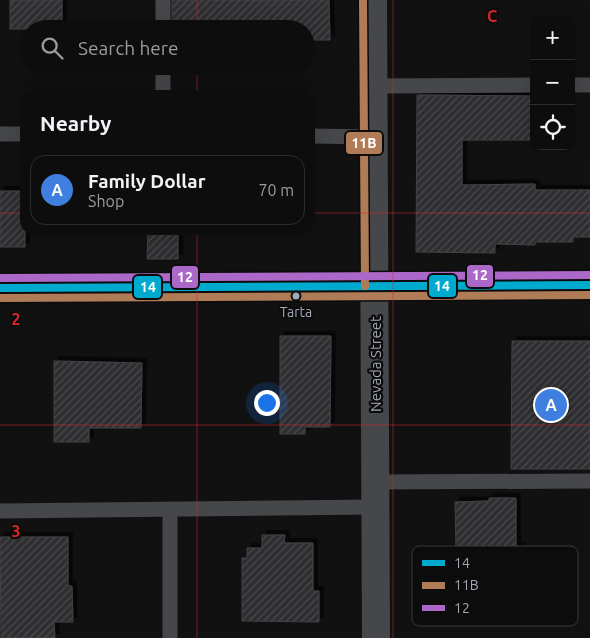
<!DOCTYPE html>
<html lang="en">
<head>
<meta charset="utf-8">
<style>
	body { margin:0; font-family:Ubuntu,sans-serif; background:#1b1b1c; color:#f1f3f6 }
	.controls { position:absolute; right:15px; top:15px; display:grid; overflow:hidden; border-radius:10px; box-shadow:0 5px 20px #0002 }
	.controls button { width:45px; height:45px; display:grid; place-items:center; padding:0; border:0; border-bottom:1px solid #2d2d2e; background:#0d0d0e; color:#f1f3f6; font:25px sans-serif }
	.you { position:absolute; left:266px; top:402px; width:18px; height:18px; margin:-12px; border:4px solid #fff; border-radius:50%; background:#1a73e8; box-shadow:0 0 0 8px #1a73e833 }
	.badge { display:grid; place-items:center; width:32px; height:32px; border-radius:50%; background:#8c9099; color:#fff; font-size:16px; font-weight:700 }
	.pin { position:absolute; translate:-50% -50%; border:2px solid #fff; box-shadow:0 1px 5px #0006 }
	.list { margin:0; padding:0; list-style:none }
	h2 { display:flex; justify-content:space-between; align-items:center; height:65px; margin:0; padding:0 20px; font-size:21px }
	h2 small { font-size:16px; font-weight:400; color:#9a9c9e }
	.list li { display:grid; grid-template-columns:32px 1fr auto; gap:15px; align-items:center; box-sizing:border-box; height:70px; margin:0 10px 10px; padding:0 10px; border:1px solid #2d2d2e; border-radius:15px }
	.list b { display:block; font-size:19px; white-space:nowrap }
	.list p { margin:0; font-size:16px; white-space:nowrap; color:#9a9c9e }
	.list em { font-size:16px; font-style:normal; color:#9a9c9e }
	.icon { flex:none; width:28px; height:28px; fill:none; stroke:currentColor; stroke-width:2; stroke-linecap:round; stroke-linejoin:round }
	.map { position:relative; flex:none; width:590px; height:638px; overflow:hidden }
	.search { position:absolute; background:#0d0d0e; box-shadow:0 5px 20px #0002; left:20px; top:20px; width:295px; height:55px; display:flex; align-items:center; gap:12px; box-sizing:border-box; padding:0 18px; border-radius:28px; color:#9a9c9e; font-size:19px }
	.panel { position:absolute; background:#0d0d0e; box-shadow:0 5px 20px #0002; left:20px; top:90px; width:295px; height:145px; border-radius:15px }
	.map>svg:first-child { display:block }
</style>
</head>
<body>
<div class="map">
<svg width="590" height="638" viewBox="0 0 590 638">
	<defs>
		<pattern id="building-hatch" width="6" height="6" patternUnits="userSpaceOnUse" patternTransform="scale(1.25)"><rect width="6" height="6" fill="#2f2f31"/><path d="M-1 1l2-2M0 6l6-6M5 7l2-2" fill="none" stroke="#4a4a4c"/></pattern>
		<filter id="shadow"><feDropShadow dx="4.5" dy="-4.5" stdDeviation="0" flood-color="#0009"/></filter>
	</defs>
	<rect width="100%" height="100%" fill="#111112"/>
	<g fill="url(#building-hatch)" stroke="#404246" filter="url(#shadow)">
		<rect x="10" y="0" width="52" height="29"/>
		<polygon points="172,0 329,0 330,40 306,40 306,29 172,29"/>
		<polygon points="417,95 534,96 534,140 462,140 462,185 535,184 535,190 590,190 590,237 573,237 573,242 535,242 535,245 495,244 495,253 416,252"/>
		<rect x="0" y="191" width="25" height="56"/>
		<polygon points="148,230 178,230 178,259 147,259"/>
		<polygon points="280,336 331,336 330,427 305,427 305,434 280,434"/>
		<polygon points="512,341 590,341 590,469 511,469"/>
		<polygon points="54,361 142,363 141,428 89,428 89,442 54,442"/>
		<polygon points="489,498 516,498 516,547 521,547 521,620 493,620 493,617 451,617 451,620 421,620 422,549 456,550 455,502 489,501"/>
		<polygon points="262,535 285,535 284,543 313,543 313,591 319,591 319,622 242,621 242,558 247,558 247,548 262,548"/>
		<polygon points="0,537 68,537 68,586 72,586 73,622 54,622 55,638 1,638"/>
	</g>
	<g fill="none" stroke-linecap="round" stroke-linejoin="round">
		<g stroke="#46474a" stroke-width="15">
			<polyline points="163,0 163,29"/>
			<polyline points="163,66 163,95"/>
			<polyline points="571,85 590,85"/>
			<polyline points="373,86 534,85"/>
			<polyline points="0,134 25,134"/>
			<polyline points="310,136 374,137"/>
			<polyline points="375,482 590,481"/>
			<polyline points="170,509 170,638"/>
			<polyline points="0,511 375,507"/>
		</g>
		<g stroke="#46474a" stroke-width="28">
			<polyline points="373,0 376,638"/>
			<polyline points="0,288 590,285"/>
		</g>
		<defs>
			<polyline id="bus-1" points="0,288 590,285"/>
			<g id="bus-2">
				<polyline points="363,0 365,286"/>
				<polyline points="0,298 590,295"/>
			</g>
			<polyline id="bus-3" points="0,278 590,275"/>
		</defs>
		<use href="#bus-1" stroke="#0c0c0d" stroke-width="11"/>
		<use href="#bus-2" stroke="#0c0c0d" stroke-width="11"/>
		<use href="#bus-3" stroke="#0c0c0d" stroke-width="11"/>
		<use href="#bus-1" stroke="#00a9ce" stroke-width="8"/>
		<use href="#bus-2" stroke="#b07c57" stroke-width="8"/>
		<use href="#bus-3" stroke="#ac68c9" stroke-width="8"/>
	</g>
	<path fill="none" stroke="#d62828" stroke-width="1" stroke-opacity="0.55" d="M197 0V29M393 0V638M197 66V95M0 213H25M310 213H590M197 230V638M0 425H590"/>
	<circle fill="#a1a7b4" stroke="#0c0c0d" stroke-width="2" cx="296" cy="296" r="4.5"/>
	<g text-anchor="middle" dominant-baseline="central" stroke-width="4.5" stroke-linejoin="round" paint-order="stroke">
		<g font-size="14" fill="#a1a7b4" stroke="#0c0c0d">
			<text x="296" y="312">Tarta</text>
		</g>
		<g font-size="15" fill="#a1a7b4" stroke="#0c0c0d">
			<text transform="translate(375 364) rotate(-90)">Nevada Street</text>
		</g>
	</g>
	<rect x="412" y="546" width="166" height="80" rx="8" fill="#0c0c0d" stroke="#393a3f" stroke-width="1"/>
	<rect x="422" y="560" width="23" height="6" fill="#00a9ce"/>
	<rect x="422" y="582" width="23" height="7" fill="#b07c57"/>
	<rect x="422" y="605" width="23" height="6" fill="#ac68c9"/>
	<g font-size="14" fill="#a1a7b4">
		<text x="454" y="568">14</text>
		<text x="454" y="590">11B</text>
		<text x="454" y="613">12</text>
	</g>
	<g font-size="16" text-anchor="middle" font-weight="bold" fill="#d62828" stroke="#0c0c0d" stroke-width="4.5" stroke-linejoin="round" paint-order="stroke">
		<text x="492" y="22">C</text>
		<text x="16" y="325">2</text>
		<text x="16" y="537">3</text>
	</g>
	<g stroke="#0c0c0d" stroke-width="2">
		<rect x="345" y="131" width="38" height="24" rx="5" fill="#b07c57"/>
		<rect x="466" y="264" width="28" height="24" rx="5" fill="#ac68c9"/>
		<rect x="171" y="265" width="28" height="24" rx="5" fill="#ac68c9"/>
		<rect x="428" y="274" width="29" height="24" rx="5" fill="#00a9ce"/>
		<rect x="133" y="275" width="29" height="24" rx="5" fill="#00a9ce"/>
	</g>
	<g font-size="14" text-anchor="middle" font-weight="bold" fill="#fff">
		<text x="364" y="148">11B</text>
		<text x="480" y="280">12</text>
		<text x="185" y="282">12</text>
		<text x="442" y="291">14</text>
		<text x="148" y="292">14</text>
	</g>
</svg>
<div class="controls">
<button>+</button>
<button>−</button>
<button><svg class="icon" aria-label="locate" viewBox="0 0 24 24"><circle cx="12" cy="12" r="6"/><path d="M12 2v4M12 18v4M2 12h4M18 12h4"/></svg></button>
</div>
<div class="you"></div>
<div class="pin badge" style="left:551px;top:405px;background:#3f7fe0">A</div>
<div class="search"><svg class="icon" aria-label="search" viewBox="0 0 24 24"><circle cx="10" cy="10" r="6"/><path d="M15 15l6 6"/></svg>Search here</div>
<section class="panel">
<h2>Nearby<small></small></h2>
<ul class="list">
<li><span class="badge" style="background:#3f7fe0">A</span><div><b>Family Dollar</b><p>Shop</p></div><em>70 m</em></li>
</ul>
</section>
</div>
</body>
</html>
